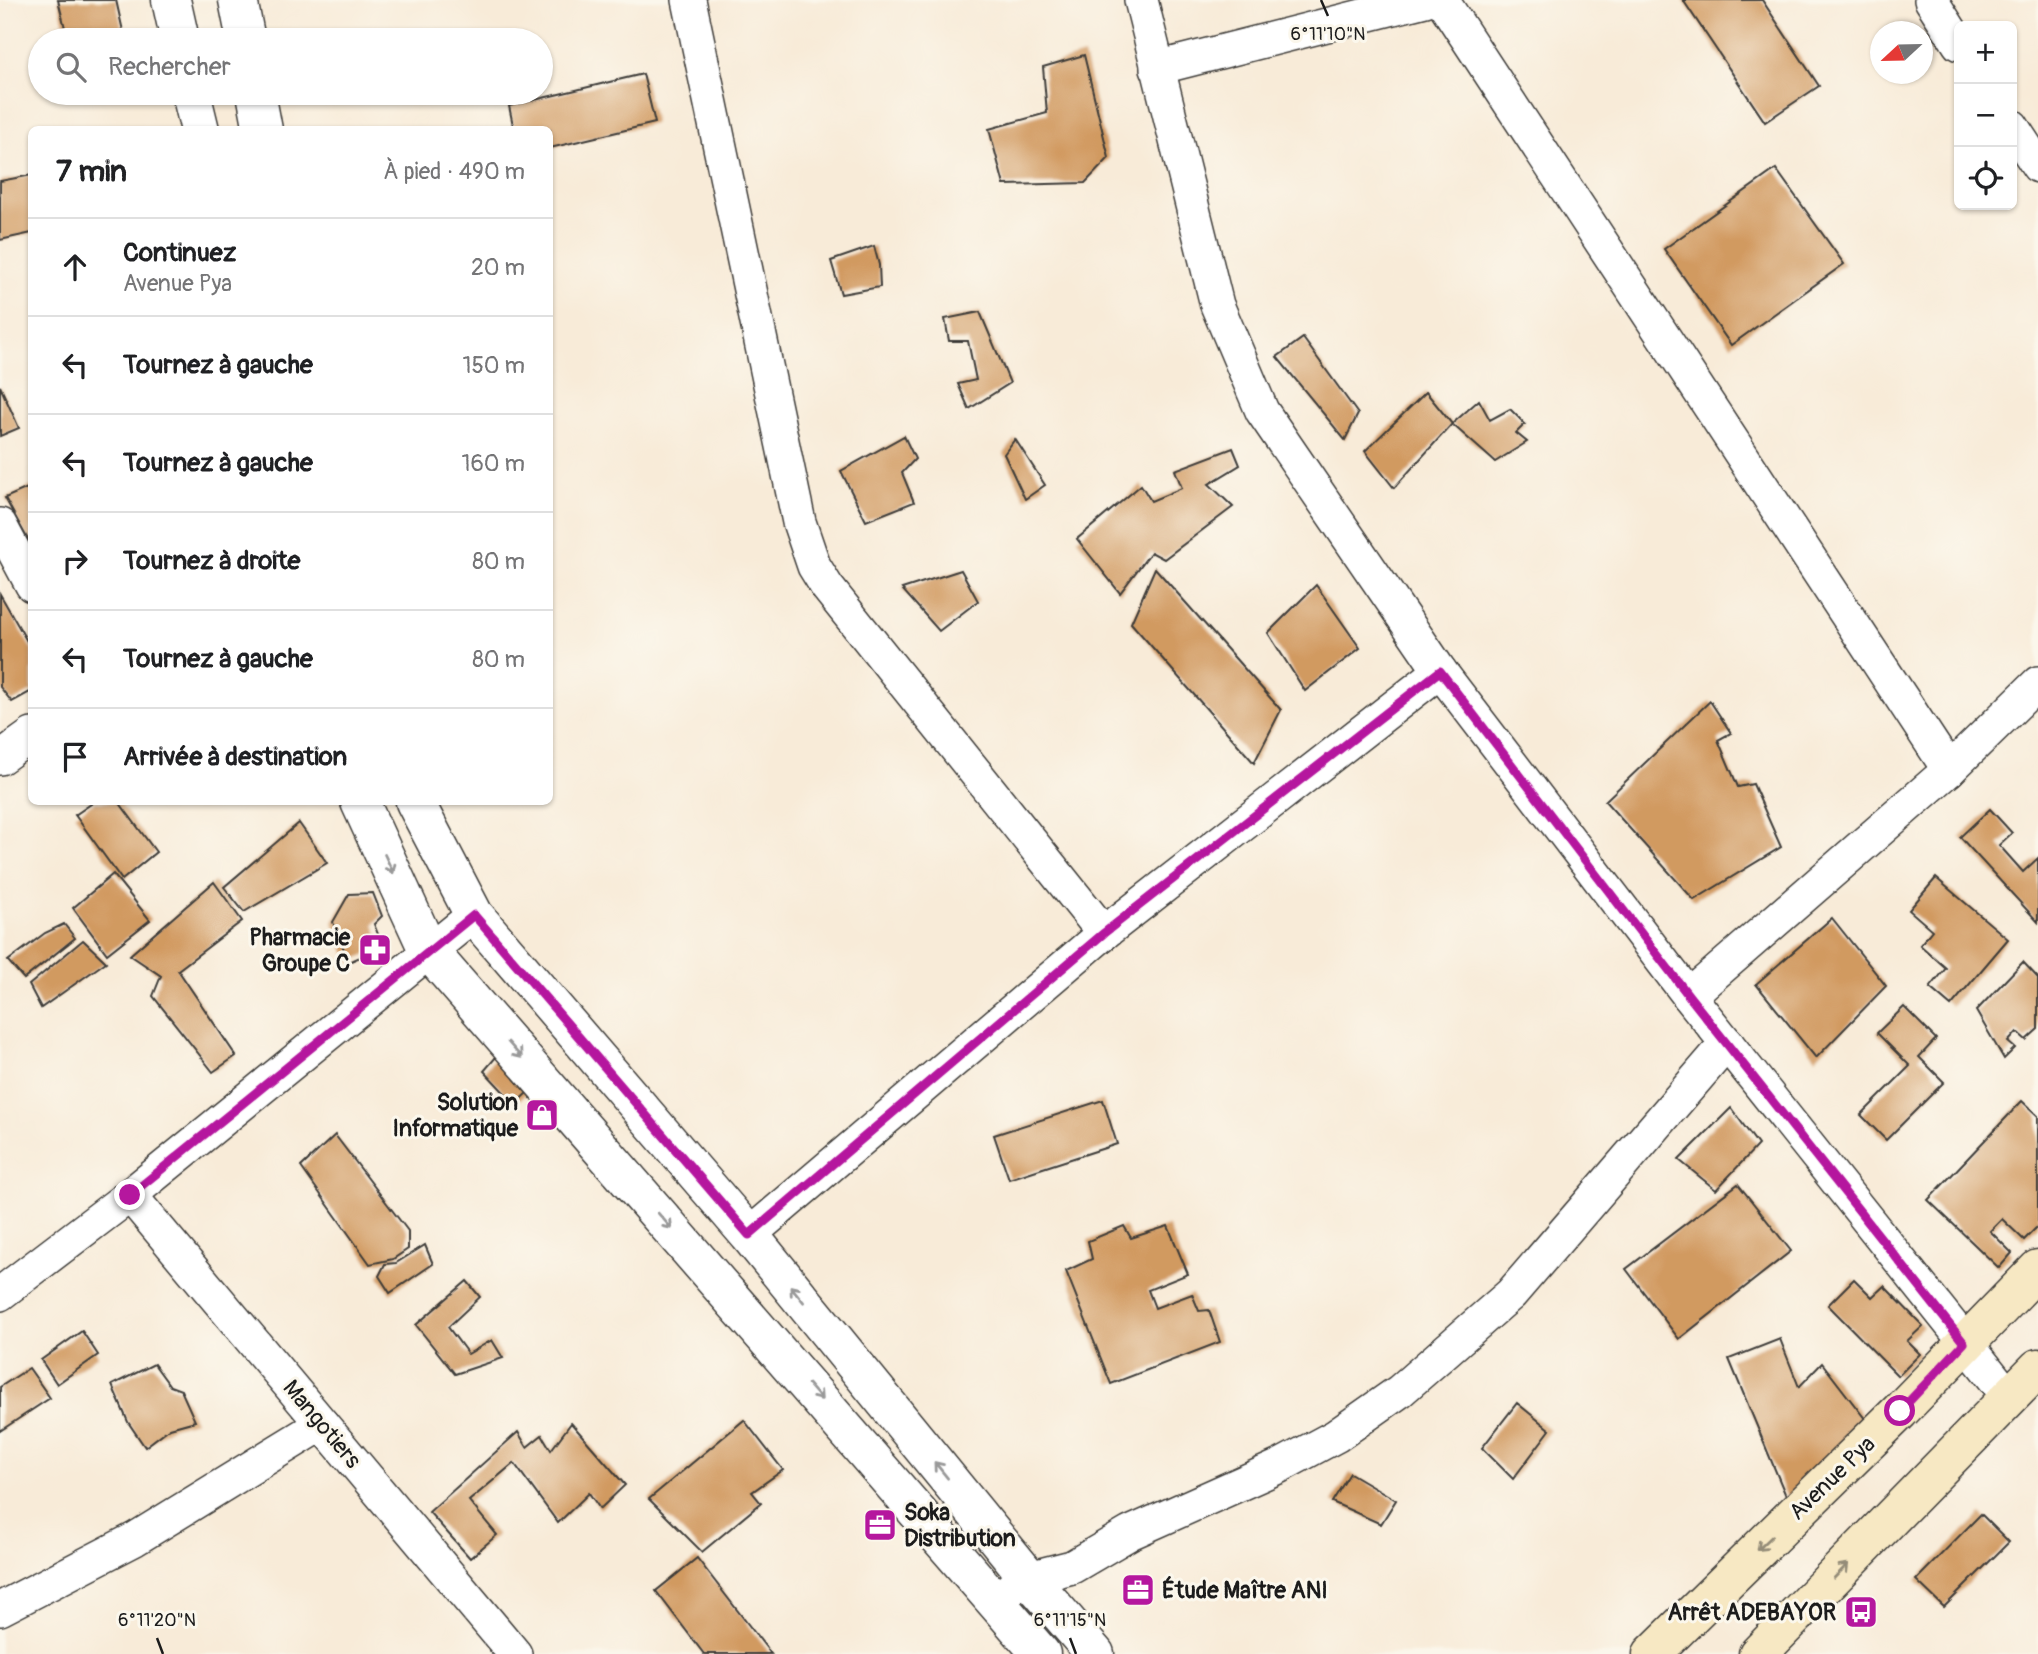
<!DOCTYPE html>
<html lang="fr">
<head>
<meta charset="utf-8">
<style>
	body { margin:0; font-family:Pangolin,sans-serif; background:#f2f2f2; color:#202124 }
	.controls { position:absolute; right:21px; top:21px; display:grid; overflow:hidden; border-radius:10px; box-shadow:0 2px 5px #0004 }
	.controls button { width:63px; height:63px; display:grid; place-items:center; padding:0; border:0; border-bottom:2px solid #e0e0e0; background:#fff; color:#202124; font:35px sans-serif }
	.compass { position:absolute; left:1870px; top:21px; width:63px; height:63px; border-radius:50%; background:#fff; box-shadow:0 2px 5px #0004; rotate:248deg }
	.stop { position:absolute; width:21px; height:21px; margin:-16px; border:5px solid #b5179e; border-radius:50%; background:#fff }
	.stop.end { background:#b5179e; border-color:#fff; box-shadow:0 2px 7px #0008 }
	.list { margin:0; padding:0; list-style:none }
	h2 { display:flex; justify-content:space-between; align-items:center; height:91px; margin:0; padding:0 28px; font-size:30px }
	h2 small { font-size:23px; font-weight:400; color:#757577 }
	.list li { display:grid; grid-template-columns:46px 1fr auto; gap:21px; align-items:center; box-sizing:border-box; height:98px; padding:0 28px; border-top:2px solid #e0e0e0 }
	.list b { display:block; font-size:26px; white-space:nowrap }
	.list p { margin:0; font-size:23px; white-space:nowrap; color:#757577 }
	.list em { font-size:23px; font-style:normal; color:#757577 }
	.icon { flex:none; width:38px; height:38px; fill:none; stroke:currentColor; stroke-width:2; stroke-linecap:round; stroke-linejoin:round }
	.map { position:relative; flex:none; width:2038px; height:1654px; overflow:hidden }
	.search { position:absolute; background:#fff; box-shadow:0 2px 5px #0004; left:28px; top:28px; width:525px; height:77px; display:flex; align-items:center; gap:18px; box-sizing:border-box; padding:0 24px; border-radius:38px; color:#757577; font-size:26px }
	.panel { position:absolute; background:#fff; box-shadow:0 2px 5px #0004; left:28px; top:126px; width:525px; height:679px; border-radius:10px }
	.map>svg:first-child { display:block }
</style>
</head>
<body>
<div class="map">
<svg width="2038" height="1654" viewBox="0 0 2038 1654">
	<rect width="100%" height="100%" fill="#fbf7ec"/>
	<filter id="ink" filterUnits="userSpaceOnUse"><feTurbulence type="fractalNoise" baseFrequency=".0143" numOctaves="2"/><feDisplacementMap in="SourceGraphic" scale="14" xChannelSelector="R" yChannelSelector="G"/><feConvolveMatrix kernelMatrix="1 2 1 2 8 2 1 2 1" color-interpolation-filters="sRGB"/></filter>
	<filter id="wash" filterUnits="userSpaceOnUse"><feTurbulence type="fractalNoise" baseFrequency=".00686" numOctaves="4" result="noise"/><feDisplacementMap in="SourceGraphic" scale="28" xChannelSelector="R" yChannelSelector="G"/><feGaussianBlur stdDeviation="1.57" result="paint"/><feColorMatrix in="noise" values="0 0 0 0 0 0 0 0 0 0 0 0 0 0 0 0 0 1.4 0 .05"/><feComposite in="paint" operator="in"/></filter>
	<g filter="url(#wash)">
		<rect width="100%" height="100%" fill="#f8ebd8"/>
		<g id="blocks">
			<g fill="#d19a61">
				<polygon points="58,0 116,0 125,40 68,40"/>
				<polygon points="1683,0 1762,0 1819,86 1765,122"/>
				<polygon points="1084,55 1109,158 1085,183 1004,185 989,129 1047,113 1043,67"/>
				<polygon points="643,74 655,123 550,148 550,130 514,130 509,106"/>
				<polygon points="1776,169 1844,264 1731,345 1664,249"/>
				<polygon points="32,175 32,233 0,240 0,181"/>
				<polygon points="874,246 879,265 880,287 841,294 831,261"/>
				<polygon points="980,312 1010,383 969,409 958,384 976,380 968,341 949,341 945,319"/>
				<polygon points="1303,338 1358,414 1345,440 1277,357"/>
				<polygon points="0,386 19,428 0,436"/>
				<polygon points="1426,392 1452,424 1394,488 1365,451"/>
				<polygon points="1479,400 1490,420 1510,409 1525,424 1516,433 1527,442 1495,462 1452,424"/>
				<polygon points="904,436 915,459 902,473 914,502 866,521 841,471"/>
				<polygon points="1015,439 1045,485 1025,499 1004,454"/>
				<polygon points="1233,448 1240,465 1209,484 1233,507 1164,559 1151,552 1120,593 1077,539 1141,485 1151,501 1182,488 1175,470"/>
				<polygon points="32,486 32,547 5,498"/>
				<polygon points="1155,568 1281,710 1254,763 1131,623"/>
				<polygon points="961,570 978,601 939,631 902,589"/>
				<polygon points="1316,585 1360,648 1305,691 1268,633"/>
				<polygon points="0,594 32,650 32,691 12,702 0,687"/>
				<polygon points="1710,701 1731,733 1718,740 1738,787 1753,784 1781,847 1694,900 1605,801"/>
				<polygon points="94,802 119,802 156,852 122,880 75,815"/>
				<polygon points="1990,809 2012,833 1999,845 2023,872 2038,858 2038,922 1960,837"/>
				<polygon points="299,823 327,863 244,912 224,887"/>
				<polygon points="113,874 150,920 107,954 73,908"/>
				<polygon points="1936,878 2008,939 1951,1006 1930,988 1946,968 1920,945 1932,930 1909,910"/>
				<polygon points="214,882 242,921 178,970 236,1056 213,1072 153,996 161,976 130,955"/>
				<polygon points="373,893 382,916 374,924 383,947 349,962 333,922 349,894"/>
				<polygon points="1832,918 1886,986 1816,1058 1756,984"/>
				<polygon points="64,924 75,938 24,979 8,961 45,933"/>
				<polygon points="83,940 106,962 41,1008 29,985"/>
				<polygon points="2023,962 2038,978 2038,1029 2026,1040 2017,1032 2008,1042 2015,1048 2004,1059 1976,1011"/>
				<polygon points="1904,1007 1936,1039 1919,1057 1944,1082 1886,1140 1861,1115 1910,1066 1877,1033"/>
				<polygon points="496,1057 527,1093 515,1104 484,1071"/>
				<polygon points="1103,1100 1117,1144 1009,1179 994,1135"/>
				<polygon points="2022,1101 2038,1116 2038,1226 2024,1240 2002,1219 1990,1231 2012,1253 1999,1268 1928,1200"/>
				<polygon points="1731,1108 1758,1145 1716,1190 1679,1160"/>
				<polygon points="335,1135 408,1231 408,1249 393,1259 370,1264 301,1167"/>
				<polygon points="1738,1184 1791,1251 1679,1339 1626,1269"/>
				<polygon points="1124,1226 1131,1238 1168,1226 1188,1274 1148,1290 1155,1308 1192,1294 1199,1311 1209,1310 1220,1342 1111,1384 1066,1271 1092,1259 1088,1241"/>
				<polygon points="425,1245 433,1264 390,1293 379,1276 385,1264 396,1263"/>
				<polygon points="1854,1279 1872,1297 1884,1286 1923,1326 1907,1341 1920,1354 1898,1376 1828,1305"/>
				<polygon points="467,1281 480,1297 448,1327 468,1354 492,1340 503,1358 455,1374 416,1325"/>
				<polygon points="82,1331 98,1355 57,1384 41,1360"/>
				<polygon points="1780,1339 1799,1387 1822,1363 1872,1428 1791,1508 1729,1359"/>
				<polygon points="154,1364 170,1386 181,1390 195,1421 170,1428 145,1447 128,1422 112,1385"/>
				<polygon points="29,1368 50,1398 0,1431 0,1387"/>
				<polygon points="1517,1403 1550,1430 1513,1479 1482,1448"/>
				<polygon points="744,1420 783,1470 752,1492 761,1503 702,1552 649,1499"/>
				<polygon points="571,1423 625,1485 600,1509 589,1493 558,1523 514,1463 469,1501 497,1535 470,1558 429,1512 518,1432 527,1447 542,1435 551,1450"/>
				<polygon points="1350,1473 1396,1500 1381,1524 1332,1502"/>
				<polygon points="1981,1514 2009,1542 1944,1607 1916,1580"/>
				<polygon points="697,1558 771,1654 704,1654 656,1591"/>
			</g>
		</g>
	</g>
	<g filter="url(#ink)">
		<use href="#blocks" fill-opacity="0" stroke="#3d3b38" stroke-width="2"/>
		<g fill="none" stroke-linecap="round" stroke-linejoin="round">
			<defs>
				<g id="minor">
					<polyline points="689,0 799,522 814,566 827,587 1104,933"/>
					<polyline points="1141,0 1217,305 1262,411 1440,671 1689,996 2009,1397"/>
					<polyline points="1442,0 1949,770"/>
					<polyline points="1931,0 1959,44"/>
					<polyline points="1157,68 1425,0"/>
					<polyline points="2012,126 2038,166"/>
					<polyline points="0,525 32,585"/>
					<polyline points="0,758 32,735"/>
					<polyline points="1689,996 1949,770 2038,683"/>
					<polyline points="130,1195 515,1654"/>
					<polyline points="749,1235 1104,933 1440,671"/>
					<polyline points="0,1294 130,1195 474,915"/>
					<polyline points="998,1601 1025,1575 1029,1578 1072,1567 1130,1533 1280,1466 1336,1436 1400,1391 1511,1294 1727,1043"/>
					<polyline points="0,1609 135,1539 322,1424"/>
				</g>
				<g id="tertiary">
					<polyline points="171,0 180,40"/>
					<polyline points="238,0 246,40"/>
					<polyline points="191,93 200,130"/>
					<polyline points="256,93 263,130"/>
					<polyline points="360,802 428,950 1041,1654"/>
					<polyline points="415,802 474,915 749,1235 1029,1578 1095,1654"/>
				</g>
				<g id="secondary">
					<polyline points="1652,1654 1900,1411 2038,1269"/>
					<polyline points="1758,1654 2038,1368"/>
				</g>
			</defs>
			<use href="#minor" stroke="#3d3b38" stroke-width="36"/>
			<use href="#tertiary" stroke="#3d3b38" stroke-width="41"/>
			<use href="#secondary" stroke="#3d3b38" stroke-width="41"/>
			<use href="#minor" stroke="#fff" stroke-width="33"/>
			<use href="#tertiary" stroke="#fff" stroke-width="38"/>
			<use href="#secondary" stroke="#f7e8c3" stroke-width="38"/>
		</g>
		<defs><path id="oneway-shaft" d="M-6 0H5M1.5-3L5.5 0L1.5 3" fill="none" stroke-width="1.6" stroke-linecap="round" stroke-linejoin="round" transform="scale(1.75)"/></defs>
		<g stroke="#999">
			<use href="#oneway-shaft" transform="translate(389 864) rotate(65)"/>
			<use href="#oneway-shaft" transform="translate(515 1050) rotate(49)"/>
			<use href="#oneway-shaft" transform="translate(665 1221) rotate(49)"/>
			<use href="#oneway-shaft" transform="translate(797 1294) rotate(-129)"/>
			<use href="#oneway-shaft" transform="translate(815 1392) rotate(49)"/>
			<use href="#oneway-shaft" transform="translate(941 1470) rotate(-129)"/>
		</g>
		<g stroke="#948c78">
			<use href="#oneway-shaft" transform="translate(1765 1543) rotate(136)"/>
			<use href="#oneway-shaft" transform="translate(1841 1571) rotate(-46)"/>
		</g>
	</g>
	<g fill="none" stroke-linecap="round" stroke-linejoin="round" filter="url(#ink)">
		<polyline stroke="#b5179e" stroke-width="9" points="130,1195 474,915 749,1235 1104,933 1440,671 1689,996 1964,1343 1900,1411"/>
	</g>
	<path fill="none" stroke="#1c1c1c" stroke-width="2.5" d="M1321 0 1328 16M157 1638 163 1654M1070 1638 1076 1654"/>
	<defs>
		<symbol id="pharmacy-square" viewBox="-11 -11 22 22"><rect x="-9" y="-9" width="18" height="18" rx="4" fill="#b5179e" stroke="#fbf7ec"/><path d="M-2-6h4v4h4v4h-4v4h-4v-4h-4v-4h4Z" fill="#fff"/></symbol>
		<symbol id="shop-square" viewBox="-11 -11 22 22"><rect x="-9" y="-9" width="18" height="18" rx="4" fill="#b5179e" stroke="#fbf7ec"/><path d="M-5-2.5h2.3a2.7 3.5 0 0 1 5.4 0H5L5.5 6h-11ZM-1.5-2.5h3a1.5 2.3 0 0 0-3 0Z" fill="#fff"/></symbol>
		<symbol id="office-square" viewBox="-11 -11 22 22"><rect x="-9" y="-9" width="18" height="18" rx="4" fill="#b5179e" stroke="#fbf7ec"/><path d="M-6-3h4V-5.5h4V-3h4V5H-6ZM-1-4.5V-3h2v-1.5ZM-6 0V1H6V0Z" fill="#fff"/></symbol>
		<symbol id="bus-square" viewBox="-11 -11 22 22"><rect x="-9" y="-9" width="18" height="18" rx="4" fill="#b5179e" stroke="#fbf7ec"/><path d="M-5-6H5V4H4V6H2V4H-2V6H-4V4H-5ZM-3.5-4V0h7V-4ZM-3.5 1.2v1.5H-2V1.2ZM2 1.2v1.5H3.5V1.2Z" fill="#fff"/></symbol>
	</defs>
	<g fill-rule="evenodd">
		<use href="#pharmacy-square" x="356" y="931" width="38" height="38"/>
		<use href="#shop-square" x="523" y="1096" width="38" height="38"/>
		<use href="#office-square" x="861" y="1506" width="38" height="38"/>
		<use href="#office-square" x="1119" y="1571" width="38" height="38"/>
		<use href="#bus-square" x="1842" y="1593" width="38" height="38"/>
	</g>
	<g text-anchor="middle" dominant-baseline="central" stroke-width="6" stroke-linejoin="round" paint-order="stroke">
		<g font-size="23" font-weight="bold" fill="#1c1c1c" stroke="#fbf7ec" text-anchor="end">
			<text x="350" y="937">Pharmacie<tspan x="350" dy="26">Groupe C</tspan></text>
			<text x="518" y="1102">Solution<tspan x="518" dy="26">Informatique</tspan></text>
			<text x="904" y="1512" text-anchor="start">Soka<tspan x="904" dy="26">Distribution</tspan></text>
			<text x="1162" y="1590" text-anchor="start">Étude Maître ANI</text>
			<text x="1836" y="1612">Arrêt ADEBAYOR</text>
		</g>
		<g font-size="23" fill="#1c1c1c" stroke="#fbf7ec">
			<text transform="translate(322 1424) rotate(50)">Mangotiers</text>
			<text transform="translate(1832 1478) rotate(-44)">Avenue Pya</text>
		</g>
	</g>
	<g font-size="18" text-anchor="middle" fill="#1c1c1c" stroke="#fbf7ec" stroke-width="6" stroke-linejoin="round" paint-order="stroke">
		<text x="1328" y="40">6°11'10"N</text>
		<text x="157" y="1626">6°11'20"N</text>
		<text x="1070" y="1626">6°11'15"N</text>
	</g>
</svg>
<div class="controls">
<button>+</button>
<button>−</button>
<button><svg class="icon" aria-label="locate" viewBox="0 0 24 24"><circle cx="12" cy="12" r="6"/><path d="M12 2v4M12 18v4M2 12h4M18 12h4"/></svg></button>
</div>
<svg class="compass" viewBox="-18 -18 36 36"><path d="M0-13l5 13h-10z" fill="#e53935"/><path d="M0 13l5-13h-10z" fill="#757577"/></svg>
<div class="stop" style="left:1900px;top:1411px"></div>
<div class="stop end" style="left:130px;top:1195px"></div>
<div class="search"><svg class="icon" aria-label="search" viewBox="0 0 24 24"><circle cx="10" cy="10" r="6"/><path d="M15 15l6 6"/></svg>Rechercher</div>
<section class="panel">
<h2>7 min<small>À pied · 490 m</small></h2>
<ul class="list">
<li><svg class="icon" aria-label="ahead" viewBox="0 0 24 24"><path d="M12 20V5M6 11l6-6 6 6"/></svg><div><b>Continuez</b><p>Avenue Pya</p></div><em>20 m</em></li>
<li><svg class="icon" aria-label="left" viewBox="0 0 24 24"><path d="M17 20v-9H6M10 6l-5 5 5 5"/></svg><div><b>Tournez à gauche</b></div><em>150 m</em></li>
<li><svg class="icon" aria-label="left" viewBox="0 0 24 24"><path d="M17 20v-9H6M10 6l-5 5 5 5"/></svg><div><b>Tournez à gauche</b></div><em>160 m</em></li>
<li><svg class="icon" aria-label="right" viewBox="0 0 24 24"><path d="M7 20v-9h11M14 6l5 5-5 5"/></svg><div><b>Tournez à droite</b></div><em>80 m</em></li>
<li><svg class="icon" aria-label="left" viewBox="0 0 24 24"><path d="M17 20v-9H6M10 6l-5 5 5 5"/></svg><div><b>Tournez à gauche</b></div><em>80 m</em></li>
<li><svg class="icon" aria-label="arrive" viewBox="0 0 24 24"><path d="M6 21V4h12l-3 4 3 4H6"/></svg><div><b>Arrivée à destination</b></div></li>
</ul>
</section>
</div>
</body>
</html>
